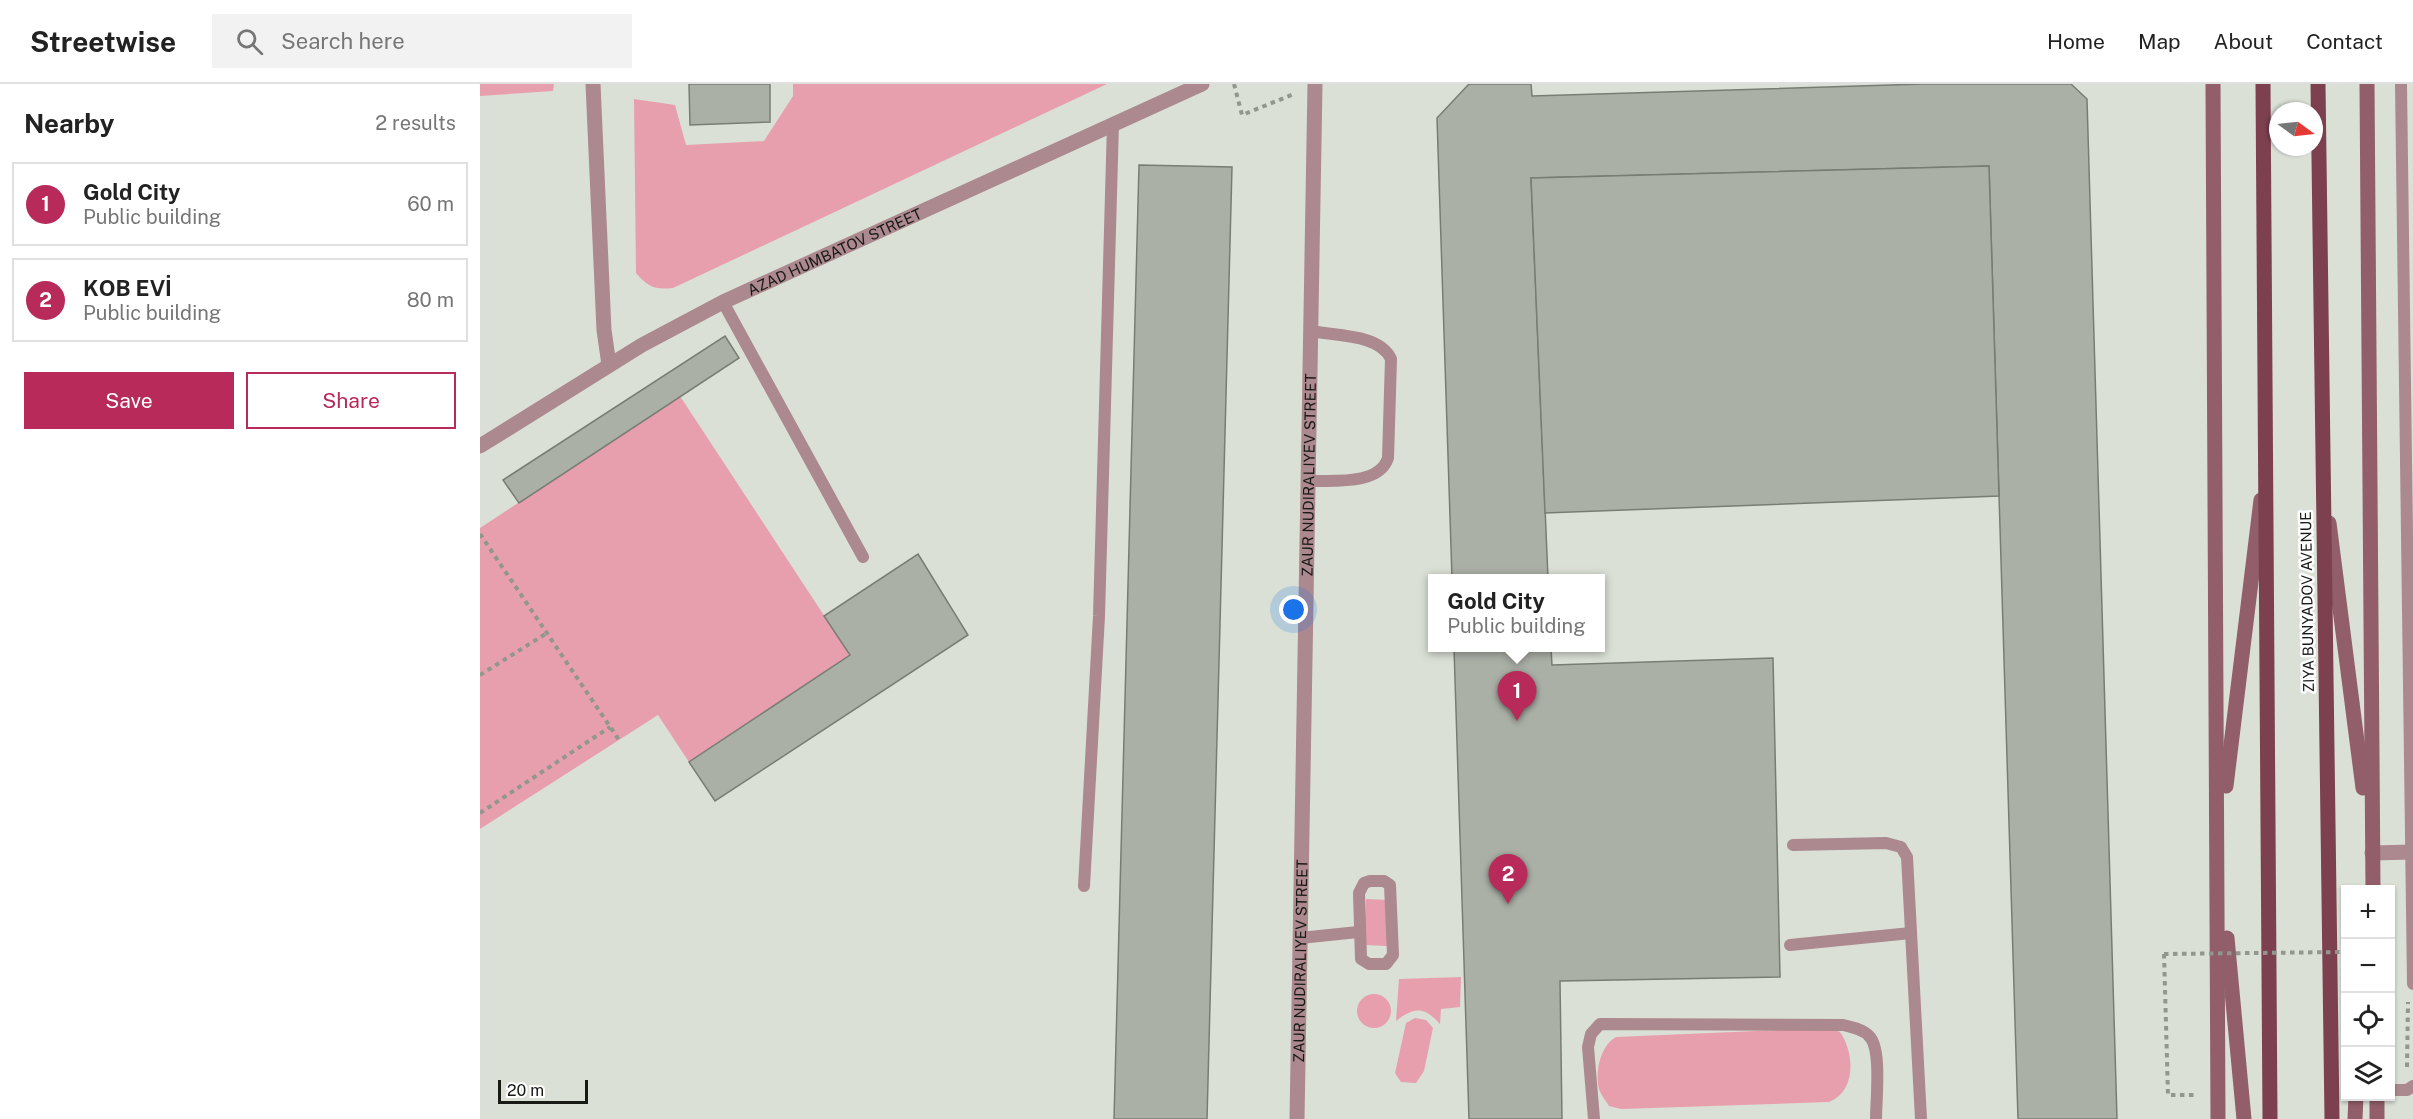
<!DOCTYPE html>
<html lang="en">
<head>
<meta charset="utf-8">
<style>
	body { margin:0; font-family:"Public Sans",sans-serif; background:#f2f2f2; color:#222 }
	.controls { position:absolute; right:18px; bottom:18px; display:grid; overflow:hidden; border-radius:0px; box-shadow:0 2px 4px #0004 }
	.controls button { width:54px; height:54px; display:grid; place-items:center; padding:0; border:0; border-bottom:2px solid #e0e0e0; background:#fff; color:#222; font:30px sans-serif }
	.compass { position:absolute; left:1789px; top:18px; width:54px; height:54px; border-radius:50%; background:#fff; box-shadow:0 2px 4px #0004; rotate:105deg }
	.scale { position:absolute; left:18px; bottom:15px; width:90px; box-sizing:border-box; padding-left:6px; border:3px solid #181a16; border-top:0; font-size:16px; line-height:21px; white-space:nowrap; color:#181a16; -webkit-text-stroke:4px #fff; paint-order:stroke }
	.you { position:absolute; left:814px; top:526px; width:21px; height:21px; margin:-15px; border:4px solid #fff; border-radius:50%; background:#1a73e8; box-shadow:0 0 0 9px #1a73e833 }
	.badge { display:grid; place-items:center; width:39px; height:39px; border-radius:50%; background:#b82a5a; color:#fff; font-size:20px; font-weight:700 }
	.pin { position:absolute; translate:-50% -50px; filter:drop-shadow(0 2px 3px #0008) }
	.pin::after { content:''; position:absolute; top:32px; width:21px; height:18px; background:inherit; clip-path:polygon(0 0,100% 0,50% 100%) }
	.popup { position:absolute; left:948px; top:490px; width:177px; height:78px; box-sizing:border-box; display:grid; place-content:center; border-radius:0px; background:#fff; filter:drop-shadow(0 2px 4px #0005); font-size:20px; white-space:nowrap; color:#767676 }
	.popup b { font-size:22px; color:#222 }
	.popup::after { content:''; position:absolute; left:50%; top:100%; margin-left:-12px; border:12px solid transparent; border-top-color:#fff }
	.list { margin:0; padding:0; list-style:none }
	h2 { display:flex; justify-content:space-between; align-items:center; height:78px; margin:0; padding:0 24px; font-size:26px }
	h2 small { font-size:20px; font-weight:400; color:#767676 }
	.list li { display:grid; grid-template-columns:39px 1fr auto; gap:18px; align-items:center; box-sizing:border-box; height:84px; margin:0 12px 12px; padding:0 12px; border:2px solid #e0e0e0; border-radius:0px }
	.list b { display:block; font-size:22px; white-space:nowrap }
	.list p { margin:0; font-size:20px; white-space:nowrap; color:#767676 }
	.list em { font-size:20px; font-style:normal; color:#767676 }
	.actions { display:flex; gap:12px; padding:18px 24px }
	.actions a { flex:1; padding:14px 0; border:2px solid #b82a5a; border-radius:0px; text-align:center; font-size:21px; color:#b82a5a }
	.actions .main { background:#b82a5a; color:#fff }
	.icon { flex:none; width:33px; height:33px; fill:none; stroke:currentColor; stroke-width:2; stroke-linecap:round; stroke-linejoin:round }
	.map { position:relative; flex:none; width:1933px; height:1035px; overflow:hidden }
	header { display:flex; align-items:center; gap:36px; box-sizing:border-box; height:84px; padding:0 30px; background:#fff; border-bottom:2px solid #e0e0e0 }
	header strong { font-size:28px }
	nav { display:flex; gap:33px; margin-inline-start:auto; font-size:21px }
	.search { width:420px; height:54px; background:#f2f2f2; display:flex; align-items:center; gap:15px; box-sizing:border-box; padding:0 21px; border-radius:0px; color:#767676; font-size:22px }
	main { display:flex }
	aside { flex:1; background:#fff }
	.map>svg:first-child { display:block }
</style>
</head>
<body>
<header>
<strong>Streetwise</strong>
<div class="search"><svg class="icon" aria-label="search" viewBox="0 0 24 24"><circle cx="10" cy="10" r="6"/><path d="M15 15l6 6"/></svg>Search here</div>
<nav><a>Home</a><a>Map</a><a>About</a><a>Contact</a></nav>
</header>
<main>
<aside>
<h2>Nearby<small>2 results</small></h2>
<ul class="list">
<li><span class="badge">1</span><div><b>Gold City</b><p>Public building</p></div><em>60 m</em></li>
<li><span class="badge">2</span><div><b>KOB EVİ</b><p>Public building</p></div><em>80 m</em></li>
</ul>
<div class="actions"><a class="main">Save</a><a>Share</a></div>
</aside>
<div class="map">
<svg width="1933" height="1035" viewBox="0 0 1933 1035">
	<rect width="100%" height="100%" fill="#dae0d6"/>
	<g fill="#e89fad">
		<polygon points="0,0 74,0 73,7 0,12"/>
		<path d="M313 0H627L193 204C175 206 168 203 156 189L154 15 195 21 206 61 284 57 313 12Z"/>
		<polygon points="200,312 370,571 209,678 178,631 0,745 0,444"/>
		<polygon points="886,815 909,816 907,862 884,861"/>
		<path d="M981 893 980 923 961 925 960 940C944 922 934 923 916 937L919 895Z"/>
		<circle cx="894" cy="927" r="17"/>
		<polygon points="935,934 946,936 953,944 944,987 936,999 921,998 915,989 926,939"/>
		<path d="M1347 944 1360 948C1375 969 1376 1008 1349 1018L1141 1025 1129 1022C1126 1017 1121 1011 1119 1005 1115 988 1120 962 1136 953Z"/>
	</g>
	<g fill="#abb0a7" stroke="#787d74" stroke-width="1.5">
		<polygon points="209,0 290,0 290,38 210,41"/>
		<polygon points="989,0 1051,0 1052,12 1443,0 1591,0 1607,15 1637,1035 1538,1035 1509,82 1051,94 1068,494 972,494 957,34"/>
		<polygon points="659,81 752,83 727,1035 634,1035"/>
		<polygon points="1509,82 1519,412 1065,429 1051,94"/>
		<polygon points="245,252 259,274 39,419 23,396"/>
		<polygon points="438,470 488,551 235,717 209,678 370,571 344,532"/>
		<polygon points="974,564 1071,564 1072,581 1293,574 1300,893 1080,897 1082,1035 989,1035"/>
	</g>
	<g fill="none" stroke-linecap="round" stroke-linejoin="round">
		<g stroke="#91968e" stroke-width="4" stroke-dasharray="4.5 4.5" stroke-linecap="butt">
			<polyline points="754,0 762,31 814,10"/>
			<polyline points="0,450 139,656"/>
			<polyline points="0,591 67,549"/>
			<polyline points="0,729 130,643"/>
			<polyline points="1684,870 1688,1011 1717,1011"/>
			<polyline points="1927,983 1928,918"/>
		</g>
		<g stroke="#ac888f" stroke-width="12">
			<polyline points="1921,0 1933,900"/>
			<polyline points="243,218 383,473"/>
			<path d="M828 397C852 396 899 402 908 374L911 275C900 250 856 252 831 247"/>
			<polyline points="1313,761 1406,759 1421,763 1427,773 1441,1035"/>
			<polygon points="890,797 904,797 910,801 913,871 906,880 889,880 881,875 879,809 884,799"/>
			<polyline points="604,802 619,532 633,40"/>
			<polyline points="820,854 878,848"/>
			<polyline points="1310,861 1431,849"/>
			<polyline points="1910,1006 1927,1006 1933,1002"/>
			<path d="M1114 1035 1108 963 1111 950 1120 940 1363 941C1371 943 1383 945 1389 952 1402 964 1396 1016 1396 1035"/>
		</g>
		<g stroke="#ac888f" stroke-width="15">
			<polyline points="113,0 124,246 129,281"/>
			<polyline points="1892,769 1933,768"/>
		</g>
		<g stroke="#ac888f" stroke-width="15">
			<path id="s1" d="M0 362 162 261 243 218 722 0"/>
			<path id="s2" d="M817 1035 835 0"/>
		</g>
		<g stroke="#915e69" stroke-width="15">
			<polyline points="1733,0 1738,1035"/>
			<polyline points="1887,0 1893,806"/>
			<polyline points="1849,439 1883,704"/>
			<polyline points="1746,702 1781,416"/>
			<polyline points="1747,854 1764,1035"/>
			<polyline points="1897,1012 1897,1035"/>
			<polyline points="1875,1035 1876,1012"/>
		</g>
		<g stroke="#7d404e" stroke-width="15">
			<polyline points="1783,0 1790,1035"/>
			<polyline points="1838,0 1852,1035"/>
		</g>
		<polyline stroke="#91968e" stroke-width="4" stroke-dasharray="4.5 4.5" stroke-linecap="butt" points="1684,870 1866,868"/>
	</g>
	<g text-anchor="middle" dominant-baseline="central" stroke-width="5" stroke-linejoin="round" paint-order="stroke">
		<g font-size="15" fill="#181a16" stroke="#fff">
			<text stroke="none"><textPath href="#s1" startOffset="405">AZAD HUMBATOV STREET</textPath></text>
			<text stroke="none"><textPath href="#s2" startOffset="644">ZAUR NUDIRALIYEV STREET</textPath></text>
			<text transform="translate(1827 518) rotate(-91)">ZIYA BUNYADOV AVENUE</text>
			<text stroke="none"><textPath href="#s2" startOffset="158">ZAUR NUDIRALIYEV STREET</textPath></text>
		</g>
	</g>
</svg>
<div class="controls">
<button>+</button>
<button>−</button>
<button><svg class="icon" aria-label="locate" viewBox="0 0 24 24"><circle cx="12" cy="12" r="6"/><path d="M12 2v4M12 18v4M2 12h4M18 12h4"/></svg></button>
<button><svg class="icon" aria-label="layers" viewBox="0 0 24 24"><path d="M12 4l9 5-9 5-9-5zM3 14l9 5 9-5"/></svg></button>
</div>
<svg class="compass" viewBox="-18 -18 36 36"><path d="M0-13l5 13h-10z" fill="#e53935"/><path d="M0 13l5-13h-10z" fill="#767676"/></svg>
<div class="scale">20 m</div>
<div class="you"></div>
<div class="pin badge" style="left:1037px;top:637px">1</div>
<div class="popup"><b>Gold City</b>Public building</div>
<div class="pin badge" style="left:1028px;top:820px">2</div>
</div>
</main>
</body>
</html>
